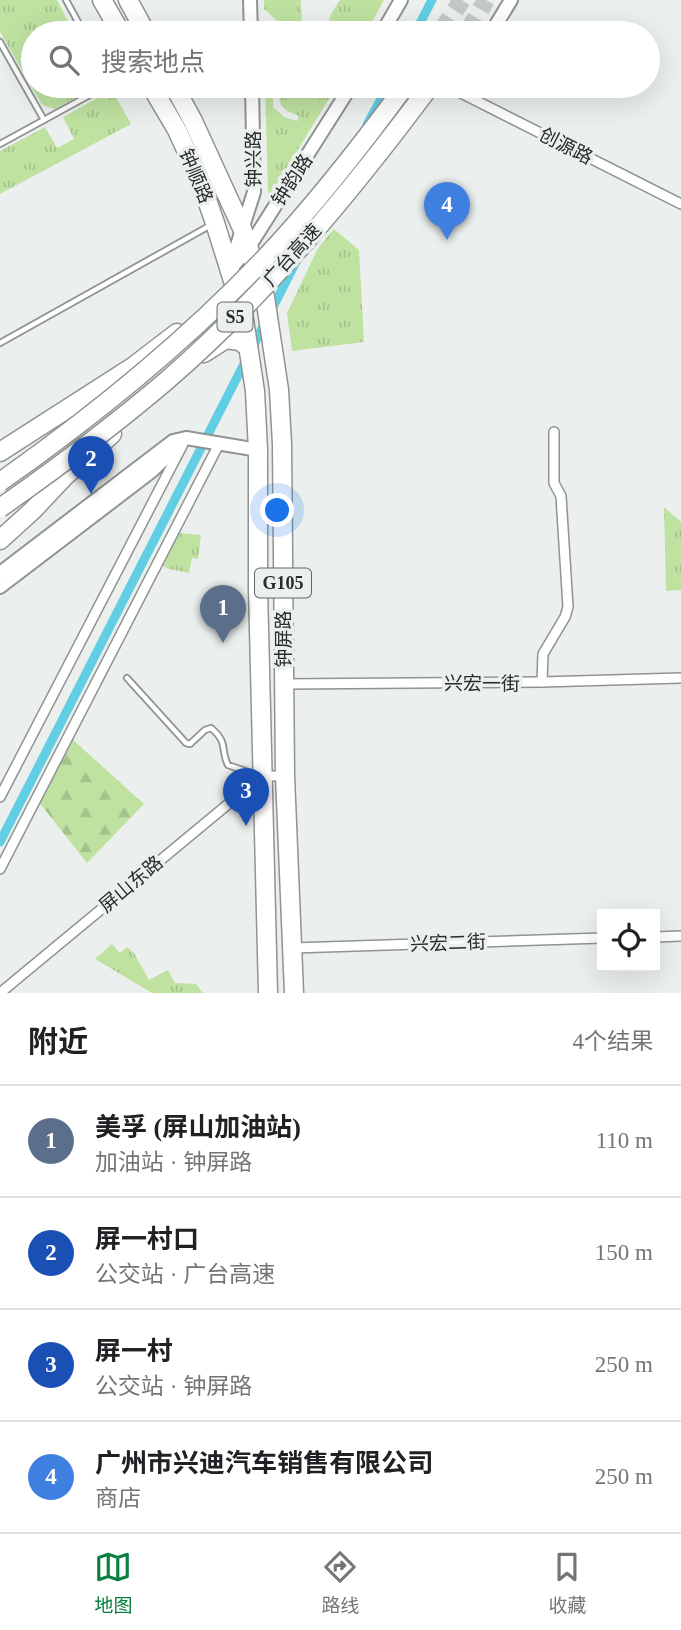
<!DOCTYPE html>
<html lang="zh">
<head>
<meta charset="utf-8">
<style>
	body { margin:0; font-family:"Times New Roman","Noto Sans SC",serif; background:#f2f2f2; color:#202124 }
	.controls { position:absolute; right:21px; bottom:21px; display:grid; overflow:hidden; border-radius:0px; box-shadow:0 7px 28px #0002 }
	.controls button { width:63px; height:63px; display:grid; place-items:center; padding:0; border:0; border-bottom:2px solid #e0e0e0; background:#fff; color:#202124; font:35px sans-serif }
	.you { position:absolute; left:278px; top:511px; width:24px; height:24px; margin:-18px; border:5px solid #fff; border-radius:50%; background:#1a73e8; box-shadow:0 0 0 10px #1a73e833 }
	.badge { display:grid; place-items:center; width:46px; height:46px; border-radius:50%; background:#0b8043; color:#fff; font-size:23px; font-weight:700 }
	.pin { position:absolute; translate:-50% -58px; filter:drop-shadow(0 2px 4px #0008) }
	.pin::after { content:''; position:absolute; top:37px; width:24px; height:21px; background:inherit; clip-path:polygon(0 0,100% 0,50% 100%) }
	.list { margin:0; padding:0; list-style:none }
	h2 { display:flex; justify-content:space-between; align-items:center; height:91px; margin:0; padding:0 28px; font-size:30px }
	h2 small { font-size:23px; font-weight:400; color:#757577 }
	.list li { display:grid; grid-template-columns:46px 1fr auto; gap:21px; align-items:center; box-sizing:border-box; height:112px; padding:0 28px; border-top:2px solid #e0e0e0 }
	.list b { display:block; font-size:26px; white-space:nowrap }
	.list p { margin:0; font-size:23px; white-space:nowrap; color:#757577 }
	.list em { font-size:23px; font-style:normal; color:#757577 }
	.icon { flex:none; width:38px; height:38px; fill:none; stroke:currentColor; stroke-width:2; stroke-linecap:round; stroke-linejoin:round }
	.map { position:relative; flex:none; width:681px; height:993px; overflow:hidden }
	.search { position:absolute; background:#fff; box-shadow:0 7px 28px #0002; left:21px; right:21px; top:21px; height:77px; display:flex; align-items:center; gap:18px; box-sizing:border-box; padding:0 24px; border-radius:38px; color:#757577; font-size:26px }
	.sheet { height:539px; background:#fff }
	nav { display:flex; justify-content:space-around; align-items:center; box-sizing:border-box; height:98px; border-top:2px solid #e0e0e0; background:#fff; font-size:19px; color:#757577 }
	nav a { display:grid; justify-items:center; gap:4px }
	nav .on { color:#0b8043 }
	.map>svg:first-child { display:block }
</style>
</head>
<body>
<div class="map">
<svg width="681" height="993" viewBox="0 0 681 993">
	<defs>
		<pattern id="grass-tufts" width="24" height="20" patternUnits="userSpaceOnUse" patternTransform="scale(1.75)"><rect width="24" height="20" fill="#bfe2a1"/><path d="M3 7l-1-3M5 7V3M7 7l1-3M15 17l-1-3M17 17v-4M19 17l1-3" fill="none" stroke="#a4c28b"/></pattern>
		<pattern id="forest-firs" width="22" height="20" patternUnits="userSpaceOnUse" patternTransform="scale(1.75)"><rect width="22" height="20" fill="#bfe2a1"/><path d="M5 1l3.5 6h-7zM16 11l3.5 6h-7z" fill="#a4c28b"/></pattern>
	</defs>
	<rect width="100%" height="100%" fill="#ebf0ee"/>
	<g fill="url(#grass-tufts)">
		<polygon points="0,0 57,0 74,33 33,33 33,86 97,86 55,109 42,105 0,32"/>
		<path d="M264 0H301L302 26 305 33H280C280 21 273 17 264 9Z"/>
		<polygon points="340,0 384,0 366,33 325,33 331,14"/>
		<path d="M265 86H273V107L284 117 297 121 299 116C280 109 279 106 279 86H337L270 195 268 194Z"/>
		<polygon points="112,90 131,124 0,194 0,151 45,127 57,148 74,139 63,117"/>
		<polygon points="334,229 359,250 364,342 292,351 287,313 318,248"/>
		<polygon points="664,507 681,522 681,590 666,591"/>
		<polygon points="177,533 201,535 198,559 192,558 189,573 169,569 160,565"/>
		<polygon points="112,944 120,953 127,947 134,953 149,980 168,970 175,983 196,984 203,993 152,993 95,959"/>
	</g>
	<polygon fill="url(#forest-firs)" points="72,739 144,804 87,863 38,801"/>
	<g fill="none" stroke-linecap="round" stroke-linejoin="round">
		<g stroke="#61cee4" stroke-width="9">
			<polyline points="415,33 432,0"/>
			<polyline points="367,125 388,86"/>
			<polyline points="0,842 298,258"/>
		</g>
		<g stroke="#c4c9c7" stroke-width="18" stroke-dasharray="18 9" stroke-linecap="butt">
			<polyline points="440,33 462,0"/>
			<polyline points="467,33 486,0"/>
		</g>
		<defs>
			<g id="lane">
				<polyline points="66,0 84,33"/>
				<polyline points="0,42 44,120"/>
				<polyline points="0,144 106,86"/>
				<polyline points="0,343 211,225"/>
				<path d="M127 678 186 743 190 744 205 730 211 728C229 743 220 750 228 765L257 775"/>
			</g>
			<g id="street">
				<polyline points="451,88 681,204"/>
				<polyline points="542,682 543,654 565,617 568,607 561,496 554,483 554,432"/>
				<polyline points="284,684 542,682 681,678"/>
				<polyline points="0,797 183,444"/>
				<polyline points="0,869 219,444"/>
				<polyline points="655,937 681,936"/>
				<polyline points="293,948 602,938"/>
				<polyline points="0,993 262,776 285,776"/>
			</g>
			<g id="secondary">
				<polyline points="250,0 251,33"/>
				<polyline points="382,33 401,0"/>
				<polyline points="491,33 511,0"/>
				<polyline points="446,86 451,88 453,86"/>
				<polyline points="231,264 254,192 252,86"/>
				<polyline points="229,271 249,247 351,86"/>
				<polyline points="0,573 173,441 186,438 258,450"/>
				<polyline points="0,587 152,471 181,443"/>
			</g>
			<g id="highway">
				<polyline points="102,0 121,33"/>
				<polyline points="128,0 146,33"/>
				<polyline points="151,86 177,130 201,183 215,223 243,313 255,391 258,450 258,589 268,993"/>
				<polyline points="174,86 193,121 242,228 265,297 279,390 282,444 285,776 294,993"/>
				<polyline points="204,353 226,339 240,341 248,347"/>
				<polyline points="0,452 134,366 177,333"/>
				<polyline points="0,540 33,510 65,476 112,434"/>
			</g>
		</defs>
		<use href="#lane" stroke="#8f9392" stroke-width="8"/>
		<use href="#street" stroke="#8f9392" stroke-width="12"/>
		<use href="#secondary" stroke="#8f9392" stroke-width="16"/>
		<use href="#highway" stroke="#8f9392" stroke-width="21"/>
		<use href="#lane" stroke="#fff" stroke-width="4.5"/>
		<use href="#street" stroke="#fff" stroke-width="9"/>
		<use href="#secondary" stroke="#fff" stroke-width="12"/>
		<use href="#highway" stroke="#fff" stroke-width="18"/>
		<defs>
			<g id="highway-bridge">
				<path d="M0 482C94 416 185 342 264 259 315 205 361 146 405 86"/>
				<path d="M0 508C57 468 112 427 165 382 266 295 351 192 430 86"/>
			</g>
		</defs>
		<use href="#highway-bridge" stroke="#8f9392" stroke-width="21" stroke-linecap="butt"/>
		<use href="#highway-bridge" stroke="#fff" stroke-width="18"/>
	</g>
	<g text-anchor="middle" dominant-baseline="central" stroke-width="7" stroke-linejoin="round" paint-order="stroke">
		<g fill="#ebf0ee" stroke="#646666" stroke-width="2">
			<rect x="217.5" y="302.5" width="35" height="29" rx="5"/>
			<rect x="255" y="568.5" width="56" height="29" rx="5"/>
		</g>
		<g font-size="18" font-weight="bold" fill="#2a2b2b">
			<text x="235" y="317">S5</text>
			<text x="283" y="583">G105</text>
		</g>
		<g font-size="19" fill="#2a2b2b" stroke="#ebf0ee">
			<text transform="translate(566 146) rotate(27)">创源路</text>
			<text transform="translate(253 159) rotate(-90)">钟兴路</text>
			<text transform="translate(196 176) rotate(67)">钟顺路</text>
			<text transform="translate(292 180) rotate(-57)">钟韵路</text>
			<text transform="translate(292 255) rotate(-48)">广台高速</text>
			<text transform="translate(283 639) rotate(-90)">钟屏路</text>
			<text x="482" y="683">兴宏一街</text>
			<text transform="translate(131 884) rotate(-40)">屏山东路</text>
			<text transform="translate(448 943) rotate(-2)">兴宏二街</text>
		</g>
	</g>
</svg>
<div class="controls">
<button><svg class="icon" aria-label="locate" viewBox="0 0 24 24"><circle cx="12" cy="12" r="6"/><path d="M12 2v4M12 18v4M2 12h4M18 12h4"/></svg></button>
</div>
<div class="you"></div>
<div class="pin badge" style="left:223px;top:643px;background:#5c6f8a">1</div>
<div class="pin badge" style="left:91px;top:494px;background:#1a4fb4">2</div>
<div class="pin badge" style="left:246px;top:826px;background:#1a4fb4">3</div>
<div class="pin badge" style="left:447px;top:240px;background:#3f7fe0">4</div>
<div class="search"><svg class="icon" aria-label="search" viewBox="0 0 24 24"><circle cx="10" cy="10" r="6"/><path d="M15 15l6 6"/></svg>搜索地点</div>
</div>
<section class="sheet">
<h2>附近<small>4个结果</small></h2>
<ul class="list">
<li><span class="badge" style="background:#5c6f8a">1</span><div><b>美孚 (屏山加油站)</b><p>加油站 · 钟屏路</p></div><em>110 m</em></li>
<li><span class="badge" style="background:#1a4fb4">2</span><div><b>屏一村口</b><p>公交站 · 广台高速</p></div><em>150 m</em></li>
<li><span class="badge" style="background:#1a4fb4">3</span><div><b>屏一村</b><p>公交站 · 钟屏路</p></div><em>250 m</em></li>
<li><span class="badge" style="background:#3f7fe0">4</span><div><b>广州市兴迪汽车销售有限公司</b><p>商店</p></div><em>250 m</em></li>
</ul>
</section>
<nav>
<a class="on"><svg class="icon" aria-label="map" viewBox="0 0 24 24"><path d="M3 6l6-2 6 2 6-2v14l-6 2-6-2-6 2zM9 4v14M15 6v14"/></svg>地图</a>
<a><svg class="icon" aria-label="directions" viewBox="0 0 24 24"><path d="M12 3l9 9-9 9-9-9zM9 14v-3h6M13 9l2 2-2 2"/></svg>路线</a>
<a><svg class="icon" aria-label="saved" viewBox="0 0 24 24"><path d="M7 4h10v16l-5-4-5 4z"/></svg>收藏</a>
</nav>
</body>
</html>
